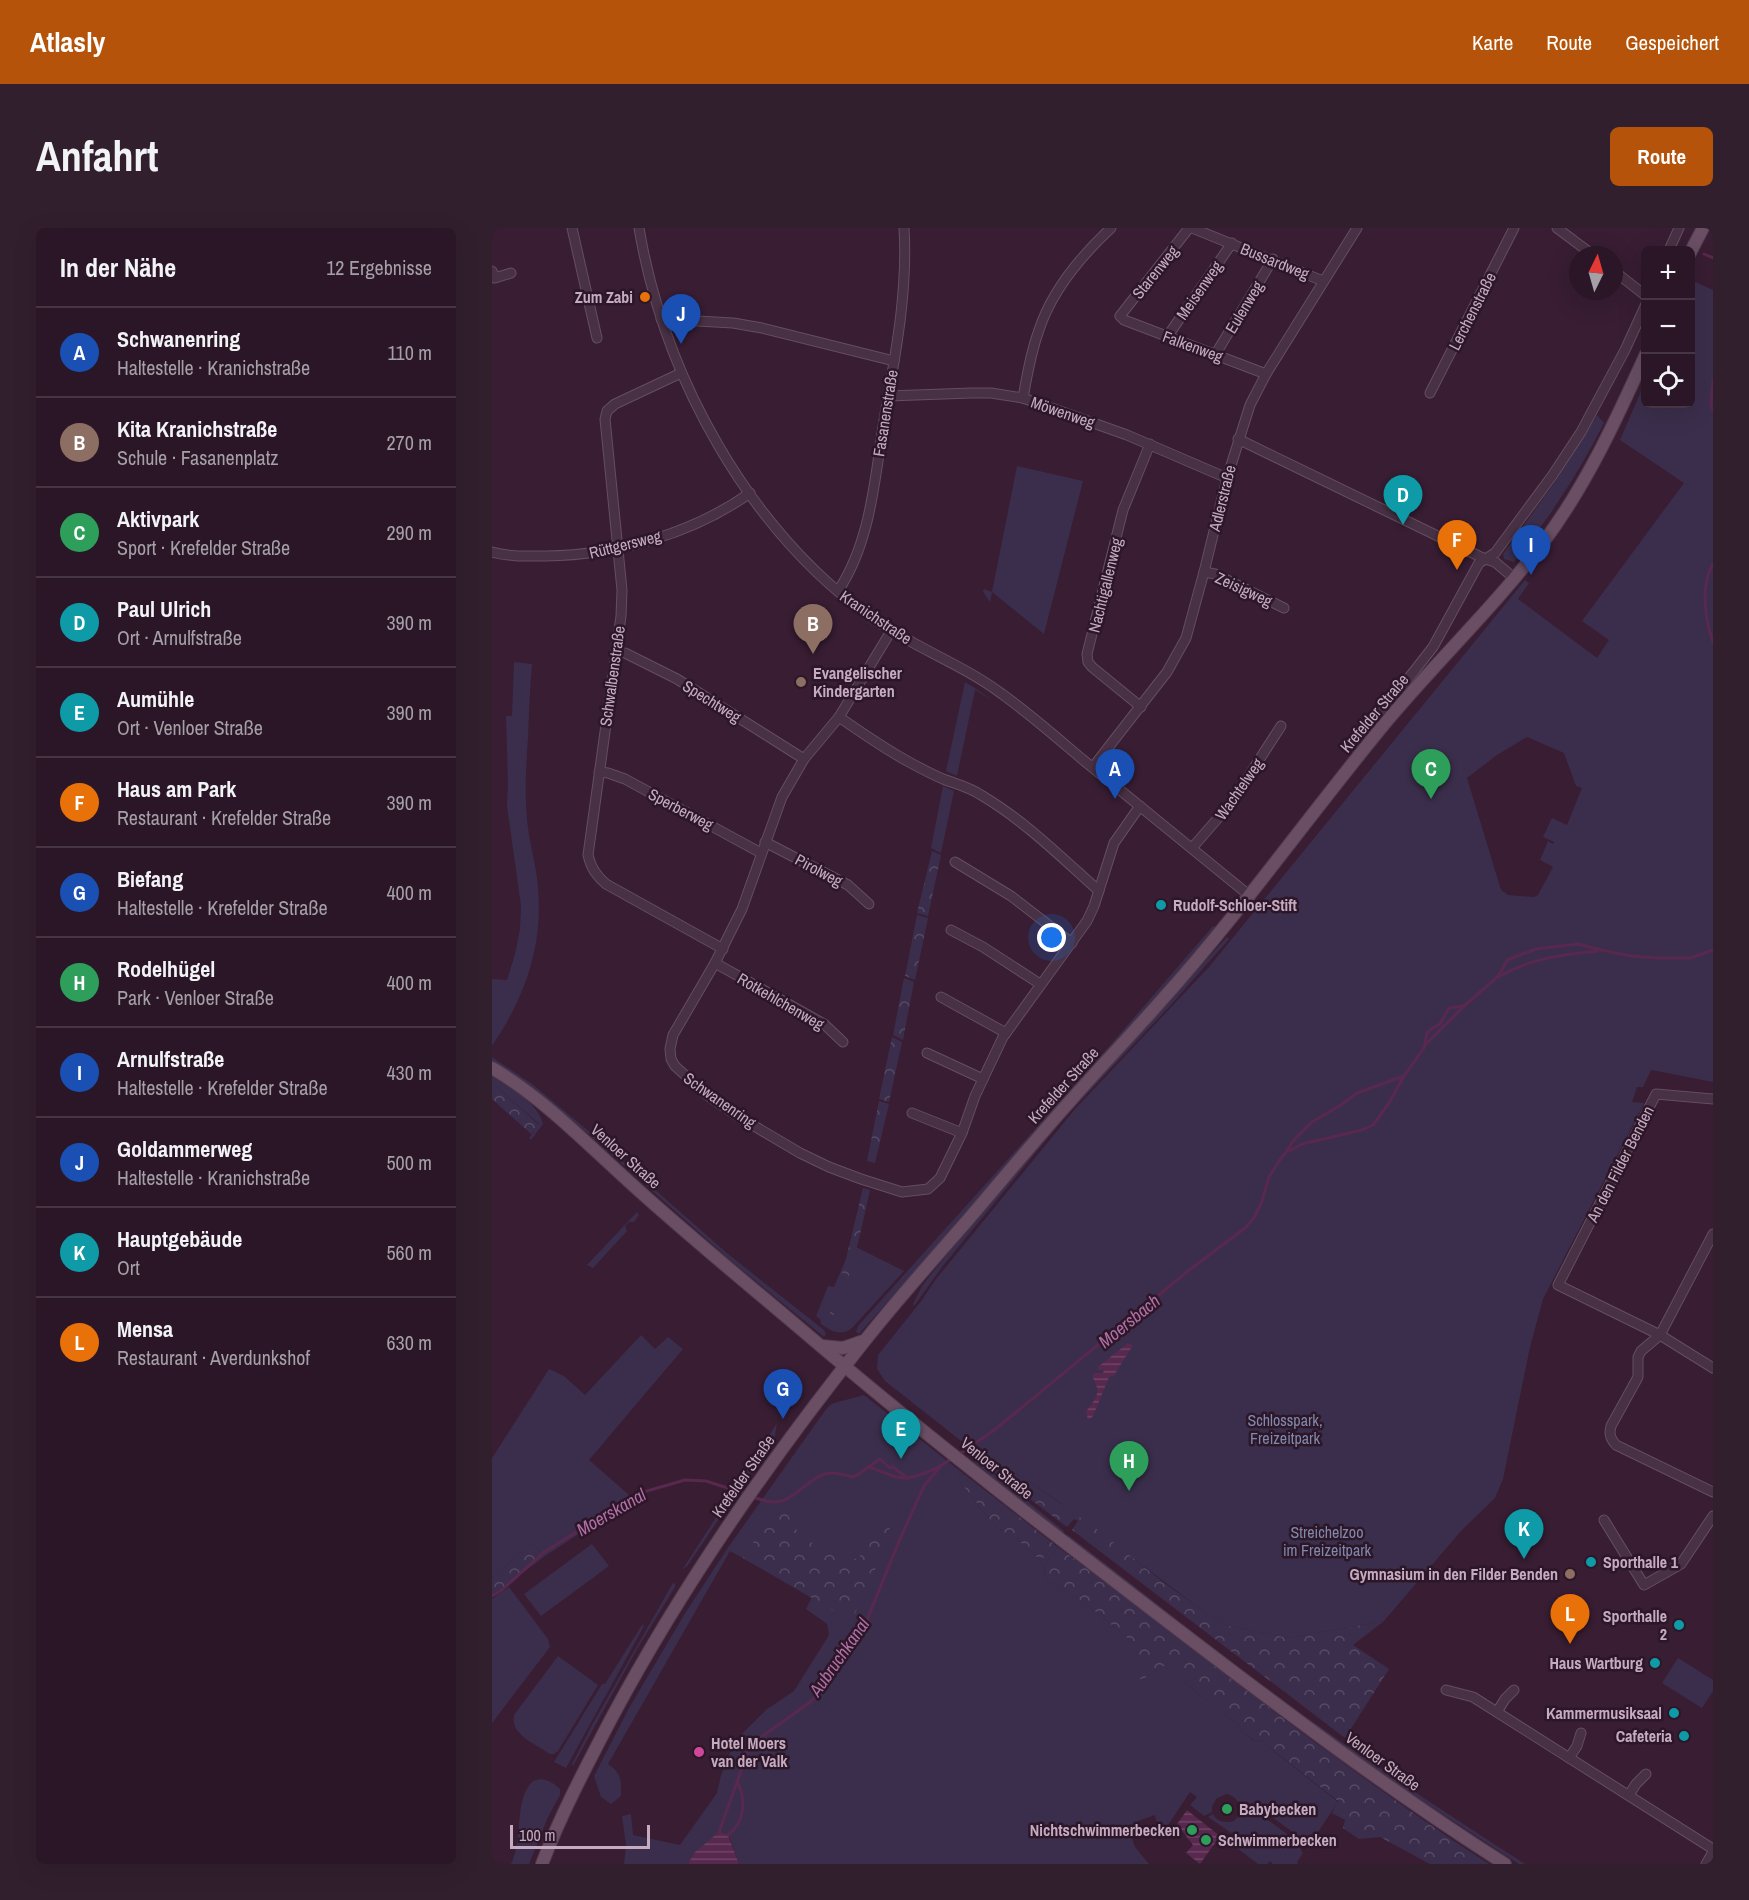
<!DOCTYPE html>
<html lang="de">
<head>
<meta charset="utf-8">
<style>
	body { margin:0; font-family:"Archivo Narrow",sans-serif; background:#321f2e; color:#f1f3f6 }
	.controls { position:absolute; right:18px; top:18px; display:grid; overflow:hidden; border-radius:9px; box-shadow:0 6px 24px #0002 }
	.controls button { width:54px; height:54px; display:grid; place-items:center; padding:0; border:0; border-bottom:2px solid #463543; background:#2a1626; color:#f1f3f6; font:30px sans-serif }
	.compass { position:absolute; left:1077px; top:18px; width:54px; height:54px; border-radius:50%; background:#2a1626; box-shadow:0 6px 24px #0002; rotate:5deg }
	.scale { position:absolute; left:18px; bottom:15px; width:140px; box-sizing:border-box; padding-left:6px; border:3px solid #c5aac0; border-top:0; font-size:16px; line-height:21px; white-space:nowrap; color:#c5aac0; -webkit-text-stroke:4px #2c1728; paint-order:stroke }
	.you { position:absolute; left:560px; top:710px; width:21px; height:21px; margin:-15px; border:4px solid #fff; border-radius:50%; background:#1a73e8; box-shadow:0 0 0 9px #1a73e833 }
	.badge { display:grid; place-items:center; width:39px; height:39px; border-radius:50%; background:#b45309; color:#fff; font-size:20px; font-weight:700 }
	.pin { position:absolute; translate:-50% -50px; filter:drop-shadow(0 2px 3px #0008) }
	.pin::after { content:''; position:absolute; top:32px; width:21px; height:18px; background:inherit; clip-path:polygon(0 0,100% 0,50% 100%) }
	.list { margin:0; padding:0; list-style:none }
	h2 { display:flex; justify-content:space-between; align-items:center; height:78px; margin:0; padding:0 24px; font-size:26px }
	h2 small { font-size:20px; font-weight:400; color:#a59fa7 }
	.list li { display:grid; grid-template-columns:39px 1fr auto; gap:18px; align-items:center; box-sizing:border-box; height:90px; padding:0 24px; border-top:2px solid #463543 }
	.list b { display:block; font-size:22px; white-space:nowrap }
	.list p { margin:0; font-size:20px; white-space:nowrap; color:#a59fa7 }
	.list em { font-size:20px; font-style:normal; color:#a59fa7 }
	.icon { flex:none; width:33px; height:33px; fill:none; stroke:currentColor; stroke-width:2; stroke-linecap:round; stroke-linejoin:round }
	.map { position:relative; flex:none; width:1221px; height:1636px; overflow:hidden; border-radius:9px }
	header { display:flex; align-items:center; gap:36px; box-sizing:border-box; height:84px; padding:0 30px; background:#b45309; color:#fff }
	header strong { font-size:28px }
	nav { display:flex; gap:33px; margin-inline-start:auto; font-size:21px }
	.intro { display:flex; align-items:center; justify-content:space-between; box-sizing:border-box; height:144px; padding:0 36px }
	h1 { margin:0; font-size:42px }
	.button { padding:15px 27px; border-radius:9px; background:#b45309; color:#fff; font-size:21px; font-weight:700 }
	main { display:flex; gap:36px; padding:0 36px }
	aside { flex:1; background:#2a1626; border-radius:9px; box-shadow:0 6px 24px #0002 }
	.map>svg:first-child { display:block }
</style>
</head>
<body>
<header>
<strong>Atlasly</strong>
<nav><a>Karte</a><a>Route</a><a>Gespeichert</a></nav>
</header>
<div class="intro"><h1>Anfahrt</h1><a class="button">Route</a></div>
<main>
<aside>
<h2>In der Nähe<small>12 Ergebnisse</small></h2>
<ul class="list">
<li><span class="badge" style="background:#1a4fb4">A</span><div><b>Schwanenring</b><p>Haltestelle · Kranichstraße</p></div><em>110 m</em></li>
<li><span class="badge" style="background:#8d6e63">B</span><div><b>Kita Kranichstraße</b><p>Schule · Fasanenplatz</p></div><em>270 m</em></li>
<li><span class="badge" style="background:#2e9e5b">C</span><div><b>Aktivpark</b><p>Sport · Krefelder Straße</p></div><em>290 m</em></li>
<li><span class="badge" style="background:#0f9aa8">D</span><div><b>Paul Ulrich</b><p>Ort · Arnulfstraße</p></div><em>390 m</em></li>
<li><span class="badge" style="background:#0f9aa8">E</span><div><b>Aumühle</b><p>Ort · Venloer Straße</p></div><em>390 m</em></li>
<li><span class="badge" style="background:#e8710a">F</span><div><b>Haus am Park</b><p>Restaurant · Krefelder Straße</p></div><em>390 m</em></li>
<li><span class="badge" style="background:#1a4fb4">G</span><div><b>Biefang</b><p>Haltestelle · Krefelder Straße</p></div><em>400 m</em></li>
<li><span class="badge" style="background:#2e9e5b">H</span><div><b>Rodelhügel</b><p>Park · Venloer Straße</p></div><em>400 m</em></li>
<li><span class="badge" style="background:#1a4fb4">I</span><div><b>Arnulfstraße</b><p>Haltestelle · Krefelder Straße</p></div><em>430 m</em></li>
<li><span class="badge" style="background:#1a4fb4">J</span><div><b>Goldammerweg</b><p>Haltestelle · Kranichstraße</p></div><em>500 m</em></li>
<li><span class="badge" style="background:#0f9aa8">K</span><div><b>Hauptgebäude</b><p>Ort</p></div><em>560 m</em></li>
<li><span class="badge" style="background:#e8710a">L</span><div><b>Mensa</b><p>Restaurant · Averdunkshof</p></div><em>630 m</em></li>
</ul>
</aside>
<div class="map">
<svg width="1221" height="1636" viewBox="0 0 1221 1636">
	<defs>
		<pattern id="forest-crowns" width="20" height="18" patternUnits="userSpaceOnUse" patternTransform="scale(1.5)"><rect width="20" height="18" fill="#3b2e4c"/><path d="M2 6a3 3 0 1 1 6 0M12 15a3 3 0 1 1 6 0" fill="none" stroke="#564a64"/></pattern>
		<pattern id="water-rules" width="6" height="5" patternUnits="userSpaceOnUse" patternTransform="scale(1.5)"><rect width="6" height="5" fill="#58284f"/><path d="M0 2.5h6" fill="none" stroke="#6e4467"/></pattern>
	</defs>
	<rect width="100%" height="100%" fill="#381d33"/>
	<g fill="#3b2e4c" fill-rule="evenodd">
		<path d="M1199 52 1221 62V854L1159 842 1151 859H1145L1140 874 1152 875 1051 1071 1038 1119 1011 1251 1003 1270 969 1303 892 1393 797 1410 737 1398 711 1383 564 1272 535 1252 487 1227 393 1153 385 1141 386 1127 430 1072 444 1051 583 881 717 739 1033 352 1037 355 1026 371 1105 430 1117 412 1090 393 1192 255 1128 212 1153 154 1154 176H1198ZM1035 509 1072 525 1084 558 1090 560 1075 597 1060 590 1051 609 1062 614 1061 616 1056 613 1048 632 1061 639 1046 667 1042 669 1016 667 1009 662 975 550 1005 527Z"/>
		<path d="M1105 187 1112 195C1087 245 1057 290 1022 334L1012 331 1011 326 1063 254Z"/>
		<polygon points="525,238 591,253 552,406 500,364 498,374 491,364 492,361 500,364"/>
		<path d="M22 434 40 436C38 460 37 485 36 509 34 539 32 570 36 600 38 617 43 633 45 650 53 713 35 766 0 818V751L15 752 23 726 28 701 29 678 15 578 16 556 14 488H20Z"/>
		<path d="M473 454C483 460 492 466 501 473L483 462 465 548 454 543Z"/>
		<polygon points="451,558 462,563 449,625 439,620"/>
		<polygon points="721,698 723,699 655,781 367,1106 364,1104 366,1098 614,822"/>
		<polygon points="735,709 737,711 678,778 572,890 450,1039 422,1078 421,1076 430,1058 440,1045 531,934 581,876"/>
		<polygon points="0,829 40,856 93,900 236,1026 332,1102 334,1106 332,1109 238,1032 94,904 43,862 0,833"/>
		<path d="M0 848C17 860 46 874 51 896L39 912 37 910 47 896 0 855Z"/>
		<polygon points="145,984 147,987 142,994 137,994 133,998 135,1003 101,1040 95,1037"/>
		<path d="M360 1017 412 1043 360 1100C349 1109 339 1103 329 1096L328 1091 324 1088 336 1058 342 1059Z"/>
		<polygon points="149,1107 163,1121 176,1109 191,1121 97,1232 144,1273 127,1280 53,1328 40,1315 0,1350 0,1230 57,1141 72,1148 93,1167"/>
		<path d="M372 1167 472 1246 465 1250 503 1298 529 1315 549 1333 562 1316 566 1319 553 1335 552 1351C586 1366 614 1393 643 1416L650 1452 672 1438 749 1499 750 1504 762 1513 768 1512 846 1574 816 1619 806 1608 776 1586 773 1590 802 1611 811 1625 805 1634 806 1636H781L778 1633 775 1636H766L737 1614 742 1607 716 1589 721 1586C725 1594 733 1595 742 1593 752 1584 749 1570 735 1566L725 1570 720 1578V1584L712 1588 698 1577 705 1569 698 1564 676 1597 666 1599 663 1587 646 1593 652 1603 643 1606 642 1604 639 1608 643 1619 657 1636H247L237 1608 202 1625 196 1636H132L134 1617 130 1588 139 1586 141 1607 188 1617 225 1565 229 1547 238 1525 247 1509 275 1481 302 1463 337 1407 335 1396 314 1381 320 1369 238 1323 116 1536C130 1546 129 1552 129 1568L119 1576 109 1569 102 1548 137 1480 192 1387 235 1321 332 1184 338 1177 342 1175Z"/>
		<polygon points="285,1195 283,1208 196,1337 190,1342"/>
		<polygon points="484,1232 572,1303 570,1307 482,1234"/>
		<path d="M576 1307C646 1360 714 1416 785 1468 866 1527 949 1582 1033 1636H1027L895 1550 785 1471 574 1309Z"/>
		<polygon points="100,1316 117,1338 49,1388 32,1366"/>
		<polygon points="181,1355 183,1356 183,1359 145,1421 81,1538 80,1536 101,1495"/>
		<polygon points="17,1359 56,1411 58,1419 0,1495 0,1371"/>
		<polygon points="150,1397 152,1398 74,1540 62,1534 110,1456 113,1456"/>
		<path d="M66 1428 106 1457 66 1523 62 1526H58C44 1516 18 1507 22 1487Z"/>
		<polygon points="1186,1430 1221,1452 1221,1463 1210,1480 1170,1455"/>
		<path d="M48 1551C56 1552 62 1555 68 1561V1567L56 1589 37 1636H19C32 1611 21 1572 41 1553Z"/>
	</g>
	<g fill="url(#forest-crowns)">
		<polygon points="440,623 449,627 436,688 425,685"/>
		<polygon points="425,687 436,690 423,752 413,748"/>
		<polygon points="412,750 422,754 411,812 401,807"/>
		<polygon points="400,809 410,814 397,874 387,871"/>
		<polygon points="0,855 47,897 39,906 0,871"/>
		<polygon points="387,873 397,876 383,935 375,933"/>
		<path d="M371 960 378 962C368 1007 359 1053 338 1094L335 1095 352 1039Z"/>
		<polygon points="487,1227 535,1252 606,1302 671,1354 711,1383 737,1398 797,1410 892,1393 861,1417 897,1441 853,1510 580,1302 586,1293 582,1291 575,1299 485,1231"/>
		<polygon points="472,1246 562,1316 549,1333 529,1315 503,1298 465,1250"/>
		<path d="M281 1278 292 1279C296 1285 298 1294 303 1300 311 1311 356 1342 368 1328 375 1318 376 1303 384 1294L393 1295 397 1297 398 1304 376 1359 359 1393 251 1330C255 1323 261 1317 264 1309 269 1297 265 1282 281 1278Z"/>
		<polygon points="40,1315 53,1328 0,1368 0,1350"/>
		<path d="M566 1319C709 1425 847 1539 997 1636H938L888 1609 867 1611 851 1600 853 1592 840 1585 846 1573 768 1512 763 1513 750 1504 749 1499 672 1438 650 1452 644 1448 643 1416C614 1393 586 1366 552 1351L553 1335Z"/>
	</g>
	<g fill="url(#water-rules)">
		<path d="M636 1115 641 1117 624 1144 623 1147 617 1149 601 1188 598 1191H596L594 1184C599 1176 609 1167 604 1157 603 1153 601 1151 600 1147L603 1145H611L612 1142H606V1139Z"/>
		<polygon points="695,1582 728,1608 708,1636 694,1625 701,1617 685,1596"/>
		<polygon points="227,1604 236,1607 247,1636 196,1636 202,1625"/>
	</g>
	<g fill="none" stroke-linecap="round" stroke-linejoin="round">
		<g stroke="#58284f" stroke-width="3">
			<polyline points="1212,26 1221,30"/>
			<polyline points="1221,152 1219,178 1221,183"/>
			<path d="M1221 336C1208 358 1213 392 1221 414"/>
			<path d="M1006 749C1037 731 1071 726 1106 723"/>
			<polyline points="934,816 972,778"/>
			<polyline points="797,923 810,916 870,902 881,897 897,875 912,848 932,820 935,805 939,801 948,796 957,780 972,778 1002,752 1009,744 1015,732 1044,721 1086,716 1109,722 1139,728 1167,730 1198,730 1221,722"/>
			<polyline points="467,1226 501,1203 696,1043 753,1000 761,991 769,976 777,949 787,933 795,923 801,913 820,894 849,877 865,865 912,848"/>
			<polyline points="377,1239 404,1249 414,1250"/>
			<path d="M261 1269C268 1271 276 1275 284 1274 303 1273 318 1247 338 1245 346 1244 354 1248 362 1249L388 1231 398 1240 401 1239 415 1250C432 1247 445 1241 459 1231"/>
			<polyline points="0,1368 10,1362 52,1324 148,1265 193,1252 214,1253 254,1266"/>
			<polyline points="227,1604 257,1521 268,1510 317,1475 325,1467 349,1437 372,1399 408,1311 432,1258 448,1239"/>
			<path d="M236 1607C253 1594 254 1573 246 1555"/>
		</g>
		<defs>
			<g id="minor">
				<polyline points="80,0 105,110"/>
				<path d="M147 0C172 148 256 302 380 390 421 419 470 436 510 466 538 486 564 509 590 531 646 577 702 622 758 668"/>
				<polyline points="697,0 628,88 632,92 774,146"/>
				<polyline points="700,0 831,53"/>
				<polyline points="1065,0 1101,27"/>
				<polyline points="1177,22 1187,0"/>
				<polyline points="0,43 3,50 19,45"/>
				<polyline points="1122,43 1154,68"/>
				<polyline points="169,91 241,95 270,100 402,133"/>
				<polyline points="675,109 740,15"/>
				<polyline points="723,127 781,31"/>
				<path d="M189 145 123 176 115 183 113 191 130 362 129 388 96 627C99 640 104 647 114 656L231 721"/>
				<polyline points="938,165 1022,0"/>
				<polyline points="396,168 479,165 499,165 531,170 635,207 735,250"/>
				<path d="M531 170C535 147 539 124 547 102 560 62 589 28 619 0"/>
				<polyline points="746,211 993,331 1003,334 1022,350"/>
				<path d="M0 324C19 329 34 328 54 328 125 327 200 306 258 265"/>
				<polyline points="712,344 723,346 792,380"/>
				<path d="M346 363C379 314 383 249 392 192 403 129 416 64 412 0"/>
				<polyline points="399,403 347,489 312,531 290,569 250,681 223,735 181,807 178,821 179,831 183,838 215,867 247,889 308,925 337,939 369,951 410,964 436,961 448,950 470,905 483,868 511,809 595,693 602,678 622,615 648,578"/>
				<polyline points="124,423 133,425 185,451 312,531"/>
				<polyline points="649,479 600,439 596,434 595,426 631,282 658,216"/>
				<polyline points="887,488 941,419 987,335 1003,325 1060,248 1089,204 1133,122 1154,76"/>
				<path d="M347 489C370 505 393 521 417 534 428 540 439 546 451 551 464 556 477 559 489 567 533 593 569 629 607 663"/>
				<polyline points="601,539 675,444 694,410 712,344 735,250 758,177 774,146 865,0"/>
				<polyline points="107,544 116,545 133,551 269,625"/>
				<polyline points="273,614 356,657 377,676"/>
				<polyline points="700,620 740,574 789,498"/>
				<polyline points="463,634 519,668 580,715"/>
				<polyline points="459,702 491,719 548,756"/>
				<polyline points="223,735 332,796 351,814"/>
				<polyline points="449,769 514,805"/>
				<polyline points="435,825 491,851"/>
				<polyline points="1221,871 1164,866 1066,1057 1168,1107 1221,1140"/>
				<polyline points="420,885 470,905"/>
				<path d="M1221 1006 1168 1107 1149 1123 1146 1129V1149L1119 1198C1117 1206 1118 1210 1124 1217L1221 1264"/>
				<polyline points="1112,1292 1152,1357 1189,1336 1221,1288"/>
				<polyline points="954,1462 981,1469 1221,1621"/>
				<polyline points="1005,1484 1013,1471 1022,1462"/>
				<polyline points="1077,1530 1085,1518 1089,1505"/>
				<polyline points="1137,1567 1144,1556 1154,1546"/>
				<polyline points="1214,1636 1221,1624"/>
			</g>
			<g id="major">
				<polyline points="1198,25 1211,0"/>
				<path d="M0 840C54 872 98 919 144 960 205 1015 269 1067 331 1120 443 1215 560 1305 676 1394 786 1478 896 1562 1013 1636"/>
				<polyline points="330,1118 351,1120 371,1113"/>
				<path d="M50 1636C69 1586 94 1539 119 1491 190 1358 277 1233 371 1115 404 1073 440 1033 475 993 510 952 544 911 580 871 609 838 640 806 669 773 749 684 818 586 894 494 945 433 1002 379 1050 316 1094 258 1124 192 1154 126"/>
			</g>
		</defs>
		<use href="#minor" stroke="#664e61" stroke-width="11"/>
		<use href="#major" stroke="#513a4d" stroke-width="14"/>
		<use href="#minor" stroke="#483144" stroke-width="9"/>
		<use href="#major" stroke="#694e64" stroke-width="12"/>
	</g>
	<circle fill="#e8710a" stroke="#2c1728" stroke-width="2" cx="153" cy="69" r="6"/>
	<g fill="#8d6e63" stroke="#2c1728" stroke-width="2">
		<circle cx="309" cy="454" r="6"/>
		<circle cx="1078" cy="1346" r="6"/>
	</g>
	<g fill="#0f9aa8" stroke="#2c1728" stroke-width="2">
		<circle cx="669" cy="677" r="6"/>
		<circle cx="1099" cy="1334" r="6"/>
		<circle cx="1187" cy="1397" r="6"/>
		<circle cx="1163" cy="1435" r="6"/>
		<circle cx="1182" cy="1485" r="6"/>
		<circle cx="1192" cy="1508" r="6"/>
	</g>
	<circle fill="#d1479c" stroke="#2c1728" stroke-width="2" cx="207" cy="1524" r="6"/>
	<g fill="#2e9e5b" stroke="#2c1728" stroke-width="2">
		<circle cx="735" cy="1581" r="6"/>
		<circle cx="700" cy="1602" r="6"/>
		<circle cx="714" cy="1612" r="6"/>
	</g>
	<g text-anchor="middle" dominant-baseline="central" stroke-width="5" stroke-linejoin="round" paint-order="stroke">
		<g font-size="16" fill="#c5aac0" stroke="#2c1728">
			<text transform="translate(783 33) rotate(22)">Bussardweg</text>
			<text transform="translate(663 44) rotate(-51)">Starenweg</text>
			<text transform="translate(707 62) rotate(-55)">Meisenweg</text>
			<text transform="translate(752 79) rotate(-59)">Eulenweg</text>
			<text transform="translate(980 83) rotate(-63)">Lerchenstraße</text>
			<text transform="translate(701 118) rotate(20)">Falkenweg</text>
			<text transform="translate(571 184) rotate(19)">Möwenweg</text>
			<text transform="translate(393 185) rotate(-81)">Fasanenstraße</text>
			<text transform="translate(730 270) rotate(-76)">Adlerstraße</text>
			<text transform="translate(133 316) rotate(-14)">Rüttgersweg</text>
			<text transform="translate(613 357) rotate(-76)">Nachtigallenweg</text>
			<text transform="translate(752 361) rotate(25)">Zeisigweg</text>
			<text transform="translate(384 389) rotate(34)">Kranichstraße</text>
			<text transform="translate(120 448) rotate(-82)">Schwalbenstraße</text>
			<text transform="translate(220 473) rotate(32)">Spechtweg</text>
			<text transform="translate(882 485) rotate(-50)">Krefelder Straße</text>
			<text transform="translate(747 561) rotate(-55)">Wachtelweg</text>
			<text transform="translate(189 581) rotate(28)">Sperberweg</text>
			<text transform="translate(327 642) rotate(28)">Pirolweg</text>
			<text transform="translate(289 773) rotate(30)">Rotkehlchenweg</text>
			<text transform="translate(571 857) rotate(-48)">Krefelder Straße</text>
			<text transform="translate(228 872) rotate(35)">Schwanenring</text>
			<text transform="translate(134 928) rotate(42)">Venloer Straße</text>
			<text transform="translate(1128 936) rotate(-63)">An den Filder Benden</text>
			<text transform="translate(505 1240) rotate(39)">Venloer Straße</text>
			<text transform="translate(251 1248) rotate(-55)">Krefelder Straße</text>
			<text transform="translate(891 1533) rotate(36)">Venloer Straße</text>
		</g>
		<g font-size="16" font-weight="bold" fill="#c5aac0" stroke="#2c1728" text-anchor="end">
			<text x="141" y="69">Zum Zabi</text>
			<text x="321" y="445" text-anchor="start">Evangelischer<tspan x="321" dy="18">Kindergarten</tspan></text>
			<text x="681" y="677" text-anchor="start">Rudolf-Schloer-Stift</text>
			<text x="1111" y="1334" text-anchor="start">Sporthalle 1</text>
			<text x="1066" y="1346">Gymnasium in den Filder Benden</text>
			<text x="1175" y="1388">Sporthalle<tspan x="1175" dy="18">2</tspan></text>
			<text x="1151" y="1435">Haus Wartburg</text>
			<text x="1170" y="1485">Kammermusiksaal</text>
			<text x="1180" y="1508">Cafeteria</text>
			<text x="219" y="1515" text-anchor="start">Hotel Moers<tspan x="219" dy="18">van der Valk</tspan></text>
			<text x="747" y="1581" text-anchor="start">Babybecken</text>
			<text x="688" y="1602">Nichtschwimmerbecken</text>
			<text x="726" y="1612" text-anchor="start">Schwimmerbecken</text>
		</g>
		<g font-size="16" fill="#8188ac" stroke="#2c1728">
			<text x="793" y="1192">Schlosspark,<tspan x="793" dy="18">Freizeitpark</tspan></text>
			<text x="835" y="1304">Streichelzoo<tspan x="835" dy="18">im Freizeitpark</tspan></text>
		</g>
		<g font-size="18" font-style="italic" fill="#b16fa6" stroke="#2c1728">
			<text transform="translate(637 1093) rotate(-39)">Moersbach</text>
			<text transform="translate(119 1284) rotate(-30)">Moerskanal</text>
			<text transform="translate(347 1429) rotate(-55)">Aubruchkanal</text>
		</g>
	</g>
</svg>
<div class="controls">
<button>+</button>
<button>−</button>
<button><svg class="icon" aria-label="locate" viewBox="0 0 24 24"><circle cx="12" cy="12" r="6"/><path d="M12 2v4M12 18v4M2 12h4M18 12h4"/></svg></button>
</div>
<svg class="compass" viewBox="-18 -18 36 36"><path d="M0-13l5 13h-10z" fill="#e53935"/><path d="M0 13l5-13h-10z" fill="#a59fa7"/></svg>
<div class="scale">100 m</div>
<div class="you"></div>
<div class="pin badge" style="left:623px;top:571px;background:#1a4fb4">A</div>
<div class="pin badge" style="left:321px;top:426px;background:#8d6e63">B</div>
<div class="pin badge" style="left:939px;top:571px;background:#2e9e5b">C</div>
<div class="pin badge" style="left:911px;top:297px;background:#0f9aa8">D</div>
<div class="pin badge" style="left:409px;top:1231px;background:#0f9aa8">E</div>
<div class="pin badge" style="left:965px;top:342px;background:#e8710a">F</div>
<div class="pin badge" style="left:291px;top:1191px;background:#1a4fb4">G</div>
<div class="pin badge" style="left:637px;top:1263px;background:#2e9e5b">H</div>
<div class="pin badge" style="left:1039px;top:347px;background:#1a4fb4">I</div>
<div class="pin badge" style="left:189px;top:116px;background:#1a4fb4">J</div>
<div class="pin badge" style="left:1032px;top:1331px;background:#0f9aa8">K</div>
<div class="pin badge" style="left:1078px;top:1416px;background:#e8710a">L</div>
</div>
</main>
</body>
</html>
